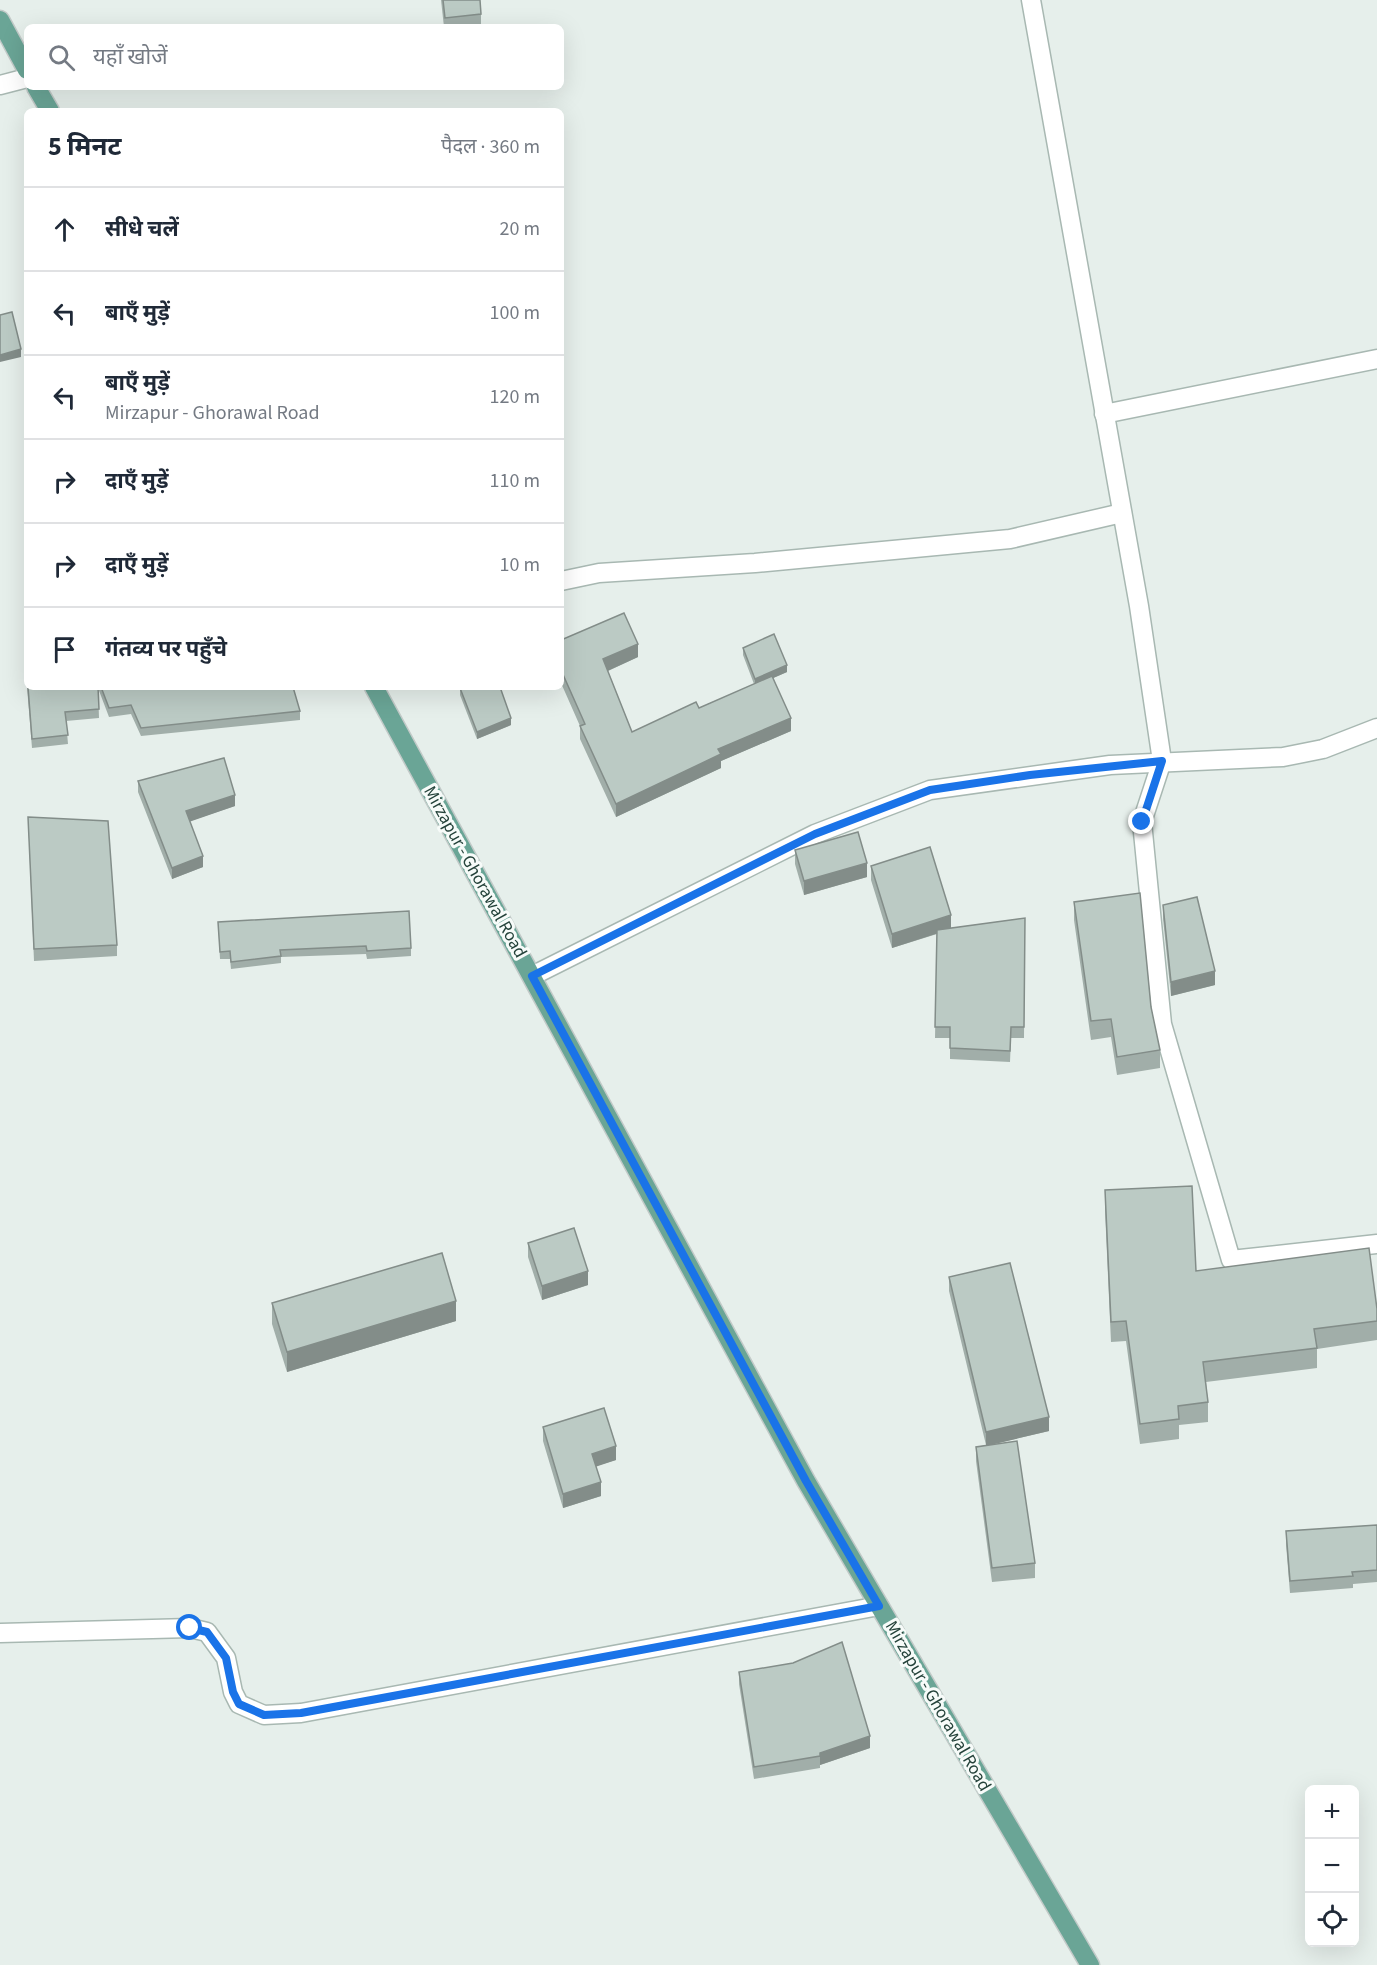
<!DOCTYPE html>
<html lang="hi">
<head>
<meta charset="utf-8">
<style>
	body { margin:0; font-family:"Source Sans 3","Noto Sans Devanagari",sans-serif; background:#f2f2f3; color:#1f2937 }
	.controls { position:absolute; right:18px; bottom:18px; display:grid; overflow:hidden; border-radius:9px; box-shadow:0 6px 24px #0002 }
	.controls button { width:54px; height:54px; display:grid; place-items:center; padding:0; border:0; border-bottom:2px solid #e0e1e3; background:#fff; color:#1f2937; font:30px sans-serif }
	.stop { position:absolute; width:18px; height:18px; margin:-14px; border:4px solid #1a73e8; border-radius:50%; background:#fff }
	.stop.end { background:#1a73e8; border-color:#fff; box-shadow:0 2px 6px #0008 }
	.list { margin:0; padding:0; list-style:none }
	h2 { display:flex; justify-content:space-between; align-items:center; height:78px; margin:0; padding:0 24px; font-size:26px }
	h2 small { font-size:20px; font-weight:400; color:#747a83 }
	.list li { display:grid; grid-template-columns:39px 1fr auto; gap:18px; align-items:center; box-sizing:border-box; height:84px; padding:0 24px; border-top:2px solid #e0e1e3 }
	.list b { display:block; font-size:22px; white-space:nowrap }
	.list p { margin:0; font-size:20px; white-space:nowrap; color:#747a83 }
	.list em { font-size:20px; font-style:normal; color:#747a83 }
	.icon { flex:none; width:33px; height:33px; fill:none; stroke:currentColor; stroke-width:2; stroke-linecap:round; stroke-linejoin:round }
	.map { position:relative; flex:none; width:1377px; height:1965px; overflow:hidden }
	.search { position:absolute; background:#fff; box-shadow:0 6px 24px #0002; left:24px; top:24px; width:540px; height:66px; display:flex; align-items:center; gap:15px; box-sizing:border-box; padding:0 21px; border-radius:9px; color:#747a83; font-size:22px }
	.panel { position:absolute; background:#fff; box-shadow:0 6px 24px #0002; left:24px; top:108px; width:540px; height:582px; border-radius:9px }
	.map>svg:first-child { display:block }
</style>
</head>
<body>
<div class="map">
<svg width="1377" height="1965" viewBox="0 0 1377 1965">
	<rect width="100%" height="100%" fill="#e6efeb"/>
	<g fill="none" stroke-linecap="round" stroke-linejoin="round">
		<defs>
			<g id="street">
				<polyline points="1031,0 1139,606 1162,761 1142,822 1162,1024 1231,1260 1377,1244"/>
				<polyline points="0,85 27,78"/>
				<polyline points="1104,414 1377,359"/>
				<polyline points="561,581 599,573 755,563 1010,539 1122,513"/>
				<polyline points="532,976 815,834 930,790 1110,765 1283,757 1323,749 1377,728"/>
				<polyline points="0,1633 190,1628 207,1632 226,1658 233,1692 239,1704 264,1715 301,1713 879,1606"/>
			</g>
			<g id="primary">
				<polyline points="0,20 27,70"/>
				<polyline points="36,87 50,111"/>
				<polyline points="374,687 806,1481 1090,1965"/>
			</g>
		</defs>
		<use href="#street" stroke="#a8b8b2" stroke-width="21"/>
		<use href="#primary" stroke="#c2cac8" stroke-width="21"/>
		<use href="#street" stroke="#fff" stroke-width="18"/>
		<use href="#primary" stroke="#6aa596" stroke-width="18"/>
	</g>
	<g fill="#a1aea9">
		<polygon points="441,0 480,0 481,14 481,27 444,27"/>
		<polygon points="561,640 638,657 608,671 632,732 699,708 754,684 743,655 743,648 787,672 773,678 791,731 721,761 721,768 616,817 580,739 580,726 561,683"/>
		<polygon points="27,687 293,687 300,711 300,720 141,736 131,714 109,717 98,688 99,718 66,721 68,744 32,748"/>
		<polygon points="460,688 511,725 477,739 460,695"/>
		<polygon points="138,781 235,806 190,821 203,867 172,879 138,792"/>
		<polygon points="28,817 117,945 117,956 34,961"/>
		<polygon points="795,850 867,877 804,895 795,864"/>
		<polygon points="871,866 951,928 1025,918 1024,1038 1011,1038 1010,1062 950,1059 950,1038 935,1038 937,934 892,948 871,880"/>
		<polygon points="1074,902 1151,1007 1160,1050 1160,1068 1117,1075 1111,1037 1091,1040 1074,920"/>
		<polygon points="1163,905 1215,985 1171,996 1163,919"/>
		<polygon points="218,922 411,948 411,956 367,959 366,954 281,957 281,963 231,969 230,959 220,959"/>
		<polygon points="1105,1190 1196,1271 1377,1309 1377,1340 1317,1349 1317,1368 1206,1382 1208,1402 1208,1422 1179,1425 1179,1439 1140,1444 1126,1341 1111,1342 1105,1210"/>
		<polygon points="528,1243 588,1285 542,1300 528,1257"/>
		<polygon points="949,1277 1049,1431 994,1444 1035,1563 1035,1578 992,1582 976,1461 976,1447 986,1445 949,1291"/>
		<polygon points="272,1303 456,1321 287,1372 272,1324"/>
		<polygon points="543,1427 616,1460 596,1466 601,1496 563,1508 543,1441"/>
		<polygon points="1377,1525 1377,1582 1353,1584 1353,1588 1290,1593 1286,1544 1286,1531"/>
		<polygon points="739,1672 870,1748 820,1765 820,1768 754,1779 739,1684"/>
	</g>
	<g fill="#838d89">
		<polygon points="21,349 21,357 0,362 0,355"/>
		<polygon points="638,644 638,657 603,673 603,659"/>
		<polygon points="787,665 787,672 755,686 755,679"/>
		<polygon points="511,718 511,725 477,739 477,732"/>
		<polygon points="791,718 791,731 721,761 721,768 616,817 616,804 718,749"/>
		<polygon points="235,795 235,806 186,823 186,811"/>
		<polygon points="203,856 203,867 172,879 172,868"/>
		<polygon points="867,863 867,877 804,895 804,881"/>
		<polygon points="951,915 951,929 892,948 892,934"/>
		<polygon points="1215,971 1215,985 1171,996 1171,982"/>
		<polygon points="588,1271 588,1285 542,1300 542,1286"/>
		<polygon points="456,1301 456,1321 287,1372 287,1352"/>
		<polygon points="1049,1417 1049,1431 986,1446 986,1432"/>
		<polygon points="616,1446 616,1460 592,1468 592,1454"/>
		<polygon points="601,1482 601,1496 563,1508 563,1494"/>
		<polygon points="870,1736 870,1748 820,1765 820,1753"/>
	</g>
	<g fill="#bbcac4" stroke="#838d89" stroke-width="1.5">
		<polygon points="443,0 480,0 481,14 445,18"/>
		<polygon points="12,312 21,349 0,355 0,315"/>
		<polygon points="624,613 638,644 603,659 632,732 696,702 699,708 772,676 791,718 718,749 721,754 616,804 580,726 585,724 561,670 561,640"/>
		<polygon points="774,634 787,665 755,679 743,648"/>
		<polygon points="25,658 27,658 27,676"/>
		<polygon points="28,687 98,687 99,709 65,712 68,735 32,739"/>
		<polygon points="101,687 293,687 300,711 141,728 131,705 109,708"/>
		<polygon points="461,687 500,687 511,718 477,732 460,688"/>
		<polygon points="224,758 235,795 186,811 203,856 172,868 138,781"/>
		<polygon points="28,817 108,821 117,945 34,949"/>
		<polygon points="858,832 867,863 804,881 795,850"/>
		<polygon points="930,847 951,915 892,934 871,866"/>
		<polygon points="1140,893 1151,1007 1160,1050 1117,1057 1111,1019 1091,1021 1074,902"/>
		<polygon points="1197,897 1215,971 1171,982 1163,905"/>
		<polygon points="409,911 411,948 367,951 366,946 280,950 281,956 231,962 230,951 220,952 218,922"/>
		<polygon points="1025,918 1024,1027 1011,1027 1010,1051 950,1048 950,1027 935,1027 937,930"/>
		<polygon points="1192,1186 1196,1271 1369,1248 1377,1309 1377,1321 1314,1329 1317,1348 1203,1362 1208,1402 1178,1406 1179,1419 1140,1424 1126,1321 1111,1322 1105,1190"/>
		<polygon points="574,1228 588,1271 542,1286 528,1243"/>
		<polygon points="442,1253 456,1301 287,1352 272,1303"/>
		<polygon points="1010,1263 1049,1417 986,1432 949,1277"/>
		<polygon points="604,1408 616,1446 592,1454 601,1482 563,1494 543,1427"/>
		<polygon points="1017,1441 1035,1563 992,1568 976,1447"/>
		<polygon points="1377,1525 1377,1570 1352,1572 1353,1576 1290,1581 1286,1531"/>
		<polygon points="842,1642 870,1736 820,1753 820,1756 754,1767 739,1672 793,1663"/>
	</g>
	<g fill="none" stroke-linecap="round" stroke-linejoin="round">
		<polyline stroke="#1a73e8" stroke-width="8" points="190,1628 207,1632 226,1658 233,1692 239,1704 264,1715 301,1713 879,1606 806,1481 532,976 815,834 930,790 1030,775 1162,761 1142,822"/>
	</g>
	<g text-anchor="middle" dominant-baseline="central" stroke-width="6" stroke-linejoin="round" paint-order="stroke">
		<g font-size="18" fill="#24423a" stroke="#f7fbf9">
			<text transform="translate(475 872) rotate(61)">Mirzapur - Ghorawal Road</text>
			<text transform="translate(938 1706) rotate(60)">Mirzapur - Ghorawal Road</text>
		</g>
	</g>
</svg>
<div class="controls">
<button>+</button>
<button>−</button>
<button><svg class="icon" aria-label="locate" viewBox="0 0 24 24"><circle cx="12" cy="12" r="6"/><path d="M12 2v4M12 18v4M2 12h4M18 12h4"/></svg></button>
</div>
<div class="stop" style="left:190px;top:1628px"></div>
<div class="stop end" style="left:1142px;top:822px"></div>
<div class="search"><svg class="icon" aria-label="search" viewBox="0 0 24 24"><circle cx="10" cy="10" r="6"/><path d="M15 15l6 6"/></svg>यहाँ खोजें</div>
<section class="panel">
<h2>5 मिनट<small>पैदल · 360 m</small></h2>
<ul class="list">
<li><svg class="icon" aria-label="ahead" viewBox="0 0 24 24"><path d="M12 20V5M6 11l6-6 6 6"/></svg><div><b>सीधे चलें</b></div><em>20 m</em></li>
<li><svg class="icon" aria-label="left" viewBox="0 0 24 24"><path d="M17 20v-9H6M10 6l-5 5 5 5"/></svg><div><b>बाएँ मुड़ें</b></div><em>100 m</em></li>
<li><svg class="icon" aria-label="left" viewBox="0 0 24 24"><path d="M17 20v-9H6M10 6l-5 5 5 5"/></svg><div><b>बाएँ मुड़ें</b><p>Mirzapur - Ghorawal Road</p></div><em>120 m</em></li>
<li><svg class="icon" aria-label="right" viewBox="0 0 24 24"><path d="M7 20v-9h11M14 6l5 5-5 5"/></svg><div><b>दाएँ मुड़ें</b></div><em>110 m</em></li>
<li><svg class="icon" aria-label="right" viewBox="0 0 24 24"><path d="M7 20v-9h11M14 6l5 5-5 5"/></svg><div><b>दाएँ मुड़ें</b></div><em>10 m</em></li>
<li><svg class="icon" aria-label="arrive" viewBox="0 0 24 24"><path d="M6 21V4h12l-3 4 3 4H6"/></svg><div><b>गंतव्य पर पहुँचे</b></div></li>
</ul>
</section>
</div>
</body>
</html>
